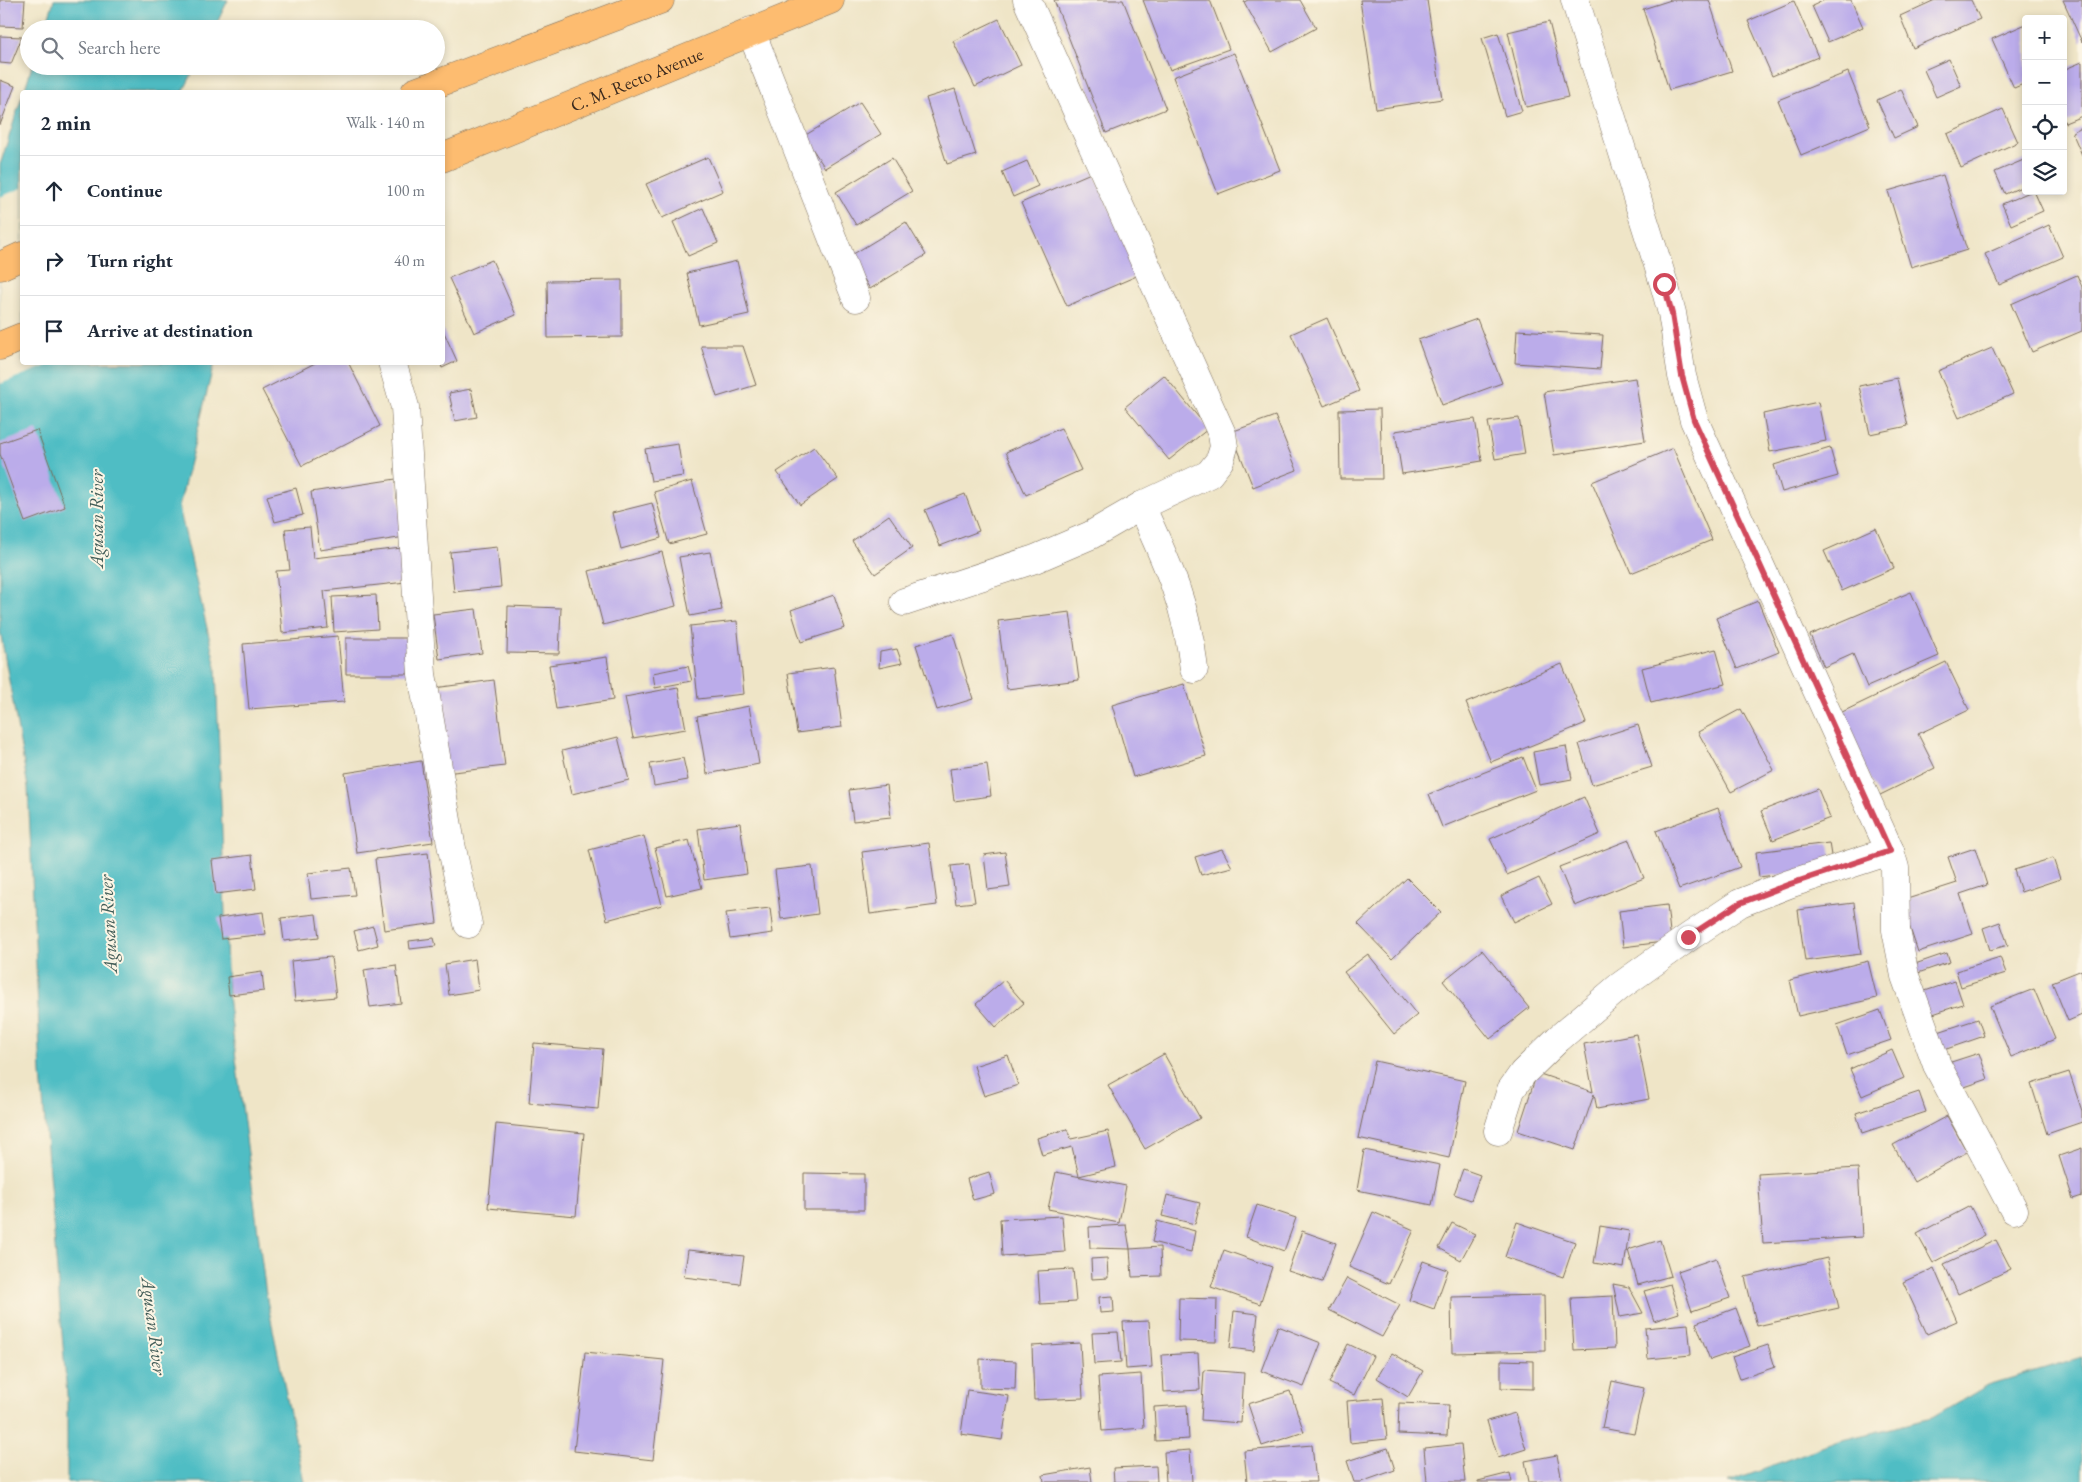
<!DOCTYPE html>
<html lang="en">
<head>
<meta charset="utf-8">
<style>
	body { margin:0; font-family:"EB Garamond",serif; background:#f2f2f3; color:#1f2937 }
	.controls { position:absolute; right:15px; top:15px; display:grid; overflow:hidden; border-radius:5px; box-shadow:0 2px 8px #0003 }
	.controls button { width:45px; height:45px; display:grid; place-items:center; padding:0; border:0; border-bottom:1px solid #e0e1e3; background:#fff; color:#1f2937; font:25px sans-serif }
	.stop { position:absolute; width:15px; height:15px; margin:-11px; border:4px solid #d1495b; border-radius:50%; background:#fff }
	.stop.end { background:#d1495b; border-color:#fff; box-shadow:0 1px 5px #0008 }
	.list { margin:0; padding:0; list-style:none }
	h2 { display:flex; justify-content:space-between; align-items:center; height:65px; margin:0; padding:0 20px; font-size:21px }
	h2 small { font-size:16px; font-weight:400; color:#747a83 }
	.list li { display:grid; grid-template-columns:32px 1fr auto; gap:15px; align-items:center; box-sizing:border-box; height:70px; padding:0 20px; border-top:1px solid #e0e1e3 }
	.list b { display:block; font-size:19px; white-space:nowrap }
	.list em { font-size:16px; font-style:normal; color:#747a83 }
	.icon { flex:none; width:28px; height:28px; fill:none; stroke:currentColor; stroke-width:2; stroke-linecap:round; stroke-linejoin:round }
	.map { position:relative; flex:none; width:2082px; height:1482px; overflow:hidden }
	.search { position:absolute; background:#fff; box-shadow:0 2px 8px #0003; left:20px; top:20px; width:425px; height:55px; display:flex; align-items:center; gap:12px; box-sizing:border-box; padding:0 18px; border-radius:28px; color:#747a83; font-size:19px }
	.panel { position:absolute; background:#fff; box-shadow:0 2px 8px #0003; left:20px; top:90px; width:425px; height:275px; border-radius:5px }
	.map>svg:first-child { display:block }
</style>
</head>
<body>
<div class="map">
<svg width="2082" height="1482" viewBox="0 0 2082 1482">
	<rect width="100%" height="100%" fill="#fcf5e5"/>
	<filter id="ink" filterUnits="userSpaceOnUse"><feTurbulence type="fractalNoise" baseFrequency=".02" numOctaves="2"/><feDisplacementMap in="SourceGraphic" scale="10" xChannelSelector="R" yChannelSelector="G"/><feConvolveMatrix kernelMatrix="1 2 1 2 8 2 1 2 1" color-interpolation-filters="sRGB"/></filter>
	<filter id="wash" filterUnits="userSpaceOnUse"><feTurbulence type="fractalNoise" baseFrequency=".0096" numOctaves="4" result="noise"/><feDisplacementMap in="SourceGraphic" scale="20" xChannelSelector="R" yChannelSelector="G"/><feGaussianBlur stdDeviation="1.12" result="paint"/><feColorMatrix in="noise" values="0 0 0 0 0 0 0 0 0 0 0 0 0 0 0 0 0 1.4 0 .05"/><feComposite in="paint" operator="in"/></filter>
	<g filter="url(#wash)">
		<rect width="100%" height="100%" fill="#efe5c7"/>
		<g fill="#4fbdc4" stroke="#457471">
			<polygon points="54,0 228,0 214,29 45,29"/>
			<polygon points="32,66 196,66 183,92 24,92"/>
			<polygon points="22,96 22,362 214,363 179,507 216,667 228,996 266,1295 304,1482 67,1482 67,1395 41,1074 28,787 0,630 0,165"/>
			<polygon points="2082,1357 2082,1482 1727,1482 1838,1441 1932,1418 1988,1385"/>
		</g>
		<polygon fill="#efe5c7" points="22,188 22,362 53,363 0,384 0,197"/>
		<g id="blocks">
			<g fill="#bbacea">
				<polygon points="0,0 25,0 23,27 0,26"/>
				<polygon points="1054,0 1123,0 1166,109 1106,133"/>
				<polygon points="1143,0 1210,0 1229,49 1170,70"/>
				<polygon points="1248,0 1300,0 1316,28 1272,52 1244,2"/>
				<polygon points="1360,0 1427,0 1442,99 1376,109"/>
				<polygon points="1671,0 1709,0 1732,71 1669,90 1643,9"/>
				<polygon points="1825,0 1851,0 1863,27 1828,42 1812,6"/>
				<polygon points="1935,0 1971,0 1980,19 1913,48 1900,16"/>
				<polygon points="2063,0 2082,0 2082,42"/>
				<polygon points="1794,1 1818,57 1772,76 1748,21"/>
				<polygon points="999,19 1021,65 975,87 953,41"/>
				<polygon points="1549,22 1568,97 1526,107 1508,32"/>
				<polygon points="2026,24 2026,83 2014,88 1992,39"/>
				<polygon points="1498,33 1522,111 1505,116 1482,38"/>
				<polygon points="0,36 22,37 11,64 0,63"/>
				<polygon points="1234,53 1280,170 1218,194 1173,77"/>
				<polygon points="1949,59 1961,86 1936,97 1924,70"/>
				<polygon points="2082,62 2082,116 2065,123 2063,119 2063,70"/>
				<polygon points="1848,72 1870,126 1801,155 1778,100"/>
				<polygon points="0,80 15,86 0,125"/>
				<polygon points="955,89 976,155 947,164 926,98"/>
				<polygon points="1901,89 1918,127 1894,138 1877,100"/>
				<polygon points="860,102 881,134 825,168 804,136"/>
				<polygon points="2003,109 2018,142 1961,168 1947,134"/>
				<polygon points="2082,127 2082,155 2072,132"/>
				<polygon points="708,157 723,191 662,218 646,184"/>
				<polygon points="892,158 912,191 856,225 836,192"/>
				<polygon points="2026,159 2026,185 2005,194 1995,172"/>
				<polygon points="1027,161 1038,186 1013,197 1002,172"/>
				<polygon points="1093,172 1139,275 1067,306 1021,203"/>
				<polygon points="1943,175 1967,250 1911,267 1888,191"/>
				<polygon points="2032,191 2034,191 2043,211 2011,225 2002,204"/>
				<polygon points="703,208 718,243 688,256 673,222"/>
				<polygon points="906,222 926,255 870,289 850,256"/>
				<polygon points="2049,225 2063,257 1999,285 1985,254"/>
				<polygon points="492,260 516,315 474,333 449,278"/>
				<polygon points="737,261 749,314 699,325 687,273"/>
				<polygon points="2077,275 2082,287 2082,331 2032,352 2011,304"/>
				<polygon points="622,280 622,337 548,338 547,281"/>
				<polygon points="1327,318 1359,391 1324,406 1291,334"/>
				<polygon points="1477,319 1502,383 1442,405 1418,340"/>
				<polygon points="442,328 457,361 442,368 440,362 442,362"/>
				<polygon points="1517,330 1603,335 1600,369 1515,363"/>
				<polygon points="701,346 743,346 756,385 717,397"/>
				<polygon points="1992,348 2013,394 1959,418 1938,371"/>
				<polygon points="317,362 348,362 380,426 302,466 262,390"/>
				<polygon points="1164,375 1208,429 1169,460 1125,407"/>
				<polygon points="1635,378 1645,441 1554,455 1544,392"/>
				<polygon points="1897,378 1908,426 1870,434 1859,386"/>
				<polygon points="471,389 477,417 455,421 449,393"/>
				<polygon points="1818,402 1826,441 1770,452 1763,414"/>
				<polygon points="1380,409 1382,479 1340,479 1339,410"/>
				<polygon points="1275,416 1297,470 1253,487 1231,432"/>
				<polygon points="1519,418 1525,454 1495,459 1488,422"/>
				<polygon points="1475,419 1482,461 1402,474 1395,431"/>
				<polygon points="1061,428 1081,470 1026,495 1006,452"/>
				<polygon points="37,430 65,507 25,522 0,454 0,443"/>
				<polygon points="678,444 683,476 651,481 645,449"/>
				<polygon points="814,447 838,479 800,505 777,472"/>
				<polygon points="1673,448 1712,540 1631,573 1592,482"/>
				<polygon points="1830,448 1838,476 1782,492 1774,465"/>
				<polygon points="396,479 405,537 320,550 311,492"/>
				<polygon points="692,481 707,534 669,544 654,492"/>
				<polygon points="296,488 303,515 275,522 267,496"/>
				<polygon points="965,494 979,531 940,546 925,510"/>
				<polygon points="652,503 661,538 621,549 612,513"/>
				<polygon points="889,515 912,548 875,574 852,541"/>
				<polygon points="310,527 313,558 402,548 406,582 324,591 328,628 282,633 276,571 290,570 285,529"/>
				<polygon points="1876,528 1894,568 1842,591 1824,551"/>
				<polygon points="497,547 501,587 454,592 450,552"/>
				<polygon points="662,552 676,606 603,625 589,571"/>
				<polygon points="710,552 722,610 690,616 679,557"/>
				<polygon points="1911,592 1939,656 1867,687 1853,654 1824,667 1810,635"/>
				<polygon points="376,595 378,629 334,632 332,597"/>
				<polygon points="834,595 845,628 801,642 791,610"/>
				<polygon points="1758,601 1779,652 1737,669 1716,618"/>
				<polygon points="508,606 561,608 559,654 507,653"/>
				<polygon points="476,609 482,653 439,659 433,614"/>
				<polygon points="1070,612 1079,680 1007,689 998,621"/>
				<polygon points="737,621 744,694 698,699 690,626"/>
				<polygon points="953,634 973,699 937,710 916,645"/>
				<polygon points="338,636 344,702 249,709 243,644"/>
				<polygon points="346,638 407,638 408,674 346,674"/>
				<polygon points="897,649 902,663 879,668 880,652"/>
				<polygon points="1716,649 1726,684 1651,703 1642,668"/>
				<polygon points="607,657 613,700 556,709 549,665"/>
				<polygon points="1946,662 1969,710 1918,734 1935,768 1878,796 1838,714"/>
				<polygon points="1562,664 1586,723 1491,762 1466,703"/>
				<polygon points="688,666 692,681 655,688 653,673"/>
				<polygon points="834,667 842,727 797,733 788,673"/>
				<polygon points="494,680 505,766 445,773 434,688"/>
				<polygon points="1184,684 1206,756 1133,777 1112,705"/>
				<polygon points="678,687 686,729 633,738 625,697"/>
				<polygon points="749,706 759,764 707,774 697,716"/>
				<polygon points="1741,709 1774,770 1731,792 1698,732"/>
				<polygon points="1638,725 1652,767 1592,785 1579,744"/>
				<polygon points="618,737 629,780 572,794 562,751"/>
				<polygon points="1566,746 1572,779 1539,785 1533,752"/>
				<polygon points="1523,757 1536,790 1442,827 1429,794"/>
				<polygon points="683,758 688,780 654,786 650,764"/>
				<polygon points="421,761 433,842 357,853 345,773"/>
				<polygon points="987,764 991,796 954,801 950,769"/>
				<polygon points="887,785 891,817 853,821 849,790"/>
				<polygon points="1818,789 1830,818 1773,840 1761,811"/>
				<polygon points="1584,797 1600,834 1507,875 1490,839"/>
				<polygon points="1718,808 1740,867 1679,889 1656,831"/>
				<polygon points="740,823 747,874 704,880 698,829"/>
				<polygon points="644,836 662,905 607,920 589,850"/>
				<polygon points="689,840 702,888 667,896 655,848"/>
				<polygon points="1629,840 1644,878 1575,906 1559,867"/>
				<polygon points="929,843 937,905 870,914 862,852"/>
				<polygon points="1829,843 1833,868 1759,877 1756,852"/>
				<polygon points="1975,848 1987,885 1960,894 1973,934 1918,952 1901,901 1957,883 1948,857"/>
				<polygon points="1222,849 1232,867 1201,875 1195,857"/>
				<polygon points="1005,852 1010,887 988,890 984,855"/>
				<polygon points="428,853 437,923 384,930 375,859"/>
				<polygon points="252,855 256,889 216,894 212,860"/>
				<polygon points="2053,858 2060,879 2021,892 2014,870"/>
				<polygon points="969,864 975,902 956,904 951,866"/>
				<polygon points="812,866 818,914 781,919 775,870"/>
				<polygon points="351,868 355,895 311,899 308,873"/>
				<polygon points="1407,878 1441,912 1392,959 1358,924"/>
				<polygon points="1539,878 1552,904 1514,922 1501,896"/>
				<polygon points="1854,903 1861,954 1805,961 1798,910"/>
				<polygon points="1667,905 1671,941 1623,947 1619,911"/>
				<polygon points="770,908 773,933 730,939 726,913"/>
				<polygon points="263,912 266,934 221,939 218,918"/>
				<polygon points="316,914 319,937 284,941 281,918"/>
				<polygon points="2000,922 2008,945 1990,950 1983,928"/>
				<polygon points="373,926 378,945 359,950 354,931"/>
				<polygon points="434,938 436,946 410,949 409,941"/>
				<polygon points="1482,950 1529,1008 1490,1039 1443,981"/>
				<polygon points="1947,953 1950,962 1918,973 1915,964"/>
				<polygon points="1368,954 1417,1015 1394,1034 1344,972"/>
				<polygon points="331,957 336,997 295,1001 291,961"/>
				<polygon points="2000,957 2006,973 1961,987 1956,971"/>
				<polygon points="475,959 479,990 449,995 445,964"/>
				<polygon points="1868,961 1877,998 1798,1016 1790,980"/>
				<polygon points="396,965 401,1003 370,1007 364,970"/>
				<polygon points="2082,970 2082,1015 2068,1021 2052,982"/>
				<polygon points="262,972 264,991 229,995 227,977"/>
				<polygon points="1004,980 1024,1003 996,1027 976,1004"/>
				<polygon points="1955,981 1963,1004 1924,1017 1916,994"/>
				<polygon points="2034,989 2055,1039 2011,1057 1990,1006"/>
				<polygon points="1880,1010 1891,1040 1847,1055 1837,1025"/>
				<polygon points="1978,1019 1984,1036 1938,1052 1932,1034"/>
				<polygon points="1636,1034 1649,1099 1597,1109 1594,1094 1575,1150 1518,1131 1537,1073 1593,1092 1584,1044"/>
				<polygon points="534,1043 603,1049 598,1109 529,1103"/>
				<polygon points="1892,1050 1904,1078 1862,1096 1850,1069"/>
				<polygon points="1979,1053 1988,1079 1950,1092 1942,1065"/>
				<polygon points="1164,1054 1200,1118 1145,1149 1108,1085"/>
				<polygon points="1008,1055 1018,1085 984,1096 974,1066"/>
				<polygon points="1375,1061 1465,1081 1449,1158 1358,1138"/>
				<polygon points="2069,1072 2082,1111 2082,1122 2047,1134 2031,1084"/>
				<polygon points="1919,1092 1926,1112 1862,1133 1856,1113"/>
				<polygon points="1947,1116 1967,1152 1914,1182 1893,1145"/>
				<polygon points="496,1124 584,1133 576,1216 488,1208"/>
				<polygon points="1067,1129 1071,1139 1108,1131 1116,1167 1079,1176 1072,1147 1042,1155 1037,1138"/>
				<polygon points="2082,1148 2082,1196 2073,1199 2059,1156"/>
				<polygon points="1364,1150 1440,1165 1432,1205 1357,1190"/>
				<polygon points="1858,1168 1862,1237 1763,1243 1758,1174"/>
				<polygon points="1463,1169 1480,1175 1471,1200 1454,1194"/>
				<polygon points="989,1172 995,1194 973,1200 967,1179"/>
				<polygon points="1056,1172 1126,1186 1119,1223 1048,1209"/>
				<polygon points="804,1173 864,1174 864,1210 804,1210"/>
				<polygon points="1167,1195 1200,1203 1195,1224 1162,1216"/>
				<polygon points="1257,1205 1296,1218 1284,1251 1246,1237"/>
				<polygon points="1970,1206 1985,1235 1933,1263 1917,1234"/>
				<polygon points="1373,1212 1414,1230 1389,1284 1349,1267"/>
				<polygon points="1062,1216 1065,1252 1002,1256 1000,1219"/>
				<polygon points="1157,1221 1195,1231 1191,1252 1152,1242"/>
				<polygon points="1517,1222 1575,1242 1563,1277 1505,1257"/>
				<polygon points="1452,1223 1475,1234 1461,1260 1439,1248"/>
				<polygon points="1126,1225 1130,1249 1160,1247 1161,1276 1132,1277 1130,1249 1090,1248 1089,1227"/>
				<polygon points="1600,1226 1629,1231 1624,1268 1594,1263"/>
				<polygon points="1302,1231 1336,1243 1322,1282 1288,1271"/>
				<polygon points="1660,1240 1671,1276 1638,1285 1628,1250"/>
				<polygon points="1996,1240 2011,1269 1958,1294 1944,1264"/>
				<polygon points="688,1250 744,1256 740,1284 684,1277"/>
				<polygon points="1224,1250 1272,1267 1260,1304 1211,1287"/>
				<polygon points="1107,1258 1108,1278 1092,1279 1091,1259"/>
				<polygon points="1716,1258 1730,1298 1692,1311 1678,1271"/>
				<polygon points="1827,1258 1839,1308 1757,1326 1745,1277"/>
				<polygon points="1423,1261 1448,1270 1434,1309 1409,1300"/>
				<polygon points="1934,1268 1957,1321 1927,1334 1903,1282"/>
				<polygon points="1073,1269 1076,1302 1040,1304 1038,1271"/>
				<polygon points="1347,1278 1400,1305 1382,1337 1329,1310"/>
				<polygon points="1613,1284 1629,1287 1643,1313 1620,1317"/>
				<polygon points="1670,1284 1679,1313 1654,1321 1644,1291"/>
				<polygon points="1544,1295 1545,1351 1452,1353 1451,1297"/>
				<polygon points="1113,1296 1114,1312 1100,1313 1099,1297"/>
				<polygon points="1613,1296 1615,1348 1574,1350 1571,1298"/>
				<polygon points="1179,1298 1217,1299 1216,1342 1178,1341"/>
				<polygon points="1736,1308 1750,1346 1710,1360 1696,1323"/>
				<polygon points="1234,1311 1258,1314 1254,1351 1230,1348"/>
				<polygon points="1149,1321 1152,1367 1126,1369 1123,1322"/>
				<polygon points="1688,1324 1691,1355 1648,1359 1645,1328"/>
				<polygon points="1278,1326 1321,1343 1304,1387 1261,1371"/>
				<polygon points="1118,1332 1121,1362 1094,1364 1092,1333"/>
				<polygon points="1080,1343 1083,1398 1034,1400 1032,1346"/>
				<polygon points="1348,1344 1373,1356 1354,1395 1329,1383"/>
				<polygon points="1768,1345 1775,1367 1740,1379 1732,1357"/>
				<polygon points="585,1352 664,1360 653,1460 574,1451"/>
				<polygon points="1198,1353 1200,1390 1164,1392 1162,1355"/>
				<polygon points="1392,1353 1423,1371 1408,1397 1377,1378"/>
				<polygon points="980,1359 1016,1361 1015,1389 980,1388"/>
				<polygon points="1501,1360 1533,1361 1533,1389 1501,1388"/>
				<polygon points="1204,1370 1244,1373 1241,1423 1201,1420"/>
				<polygon points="1141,1374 1144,1428 1102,1431 1098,1377"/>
				<polygon points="1612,1381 1644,1388 1634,1434 1602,1428"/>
				<polygon points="967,1390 1009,1396 1002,1440 961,1434"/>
				<polygon points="1290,1391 1304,1432 1262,1446 1248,1404"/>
				<polygon points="1383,1398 1387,1439 1350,1443 1347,1401"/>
				<polygon points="1399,1403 1449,1405 1447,1436 1398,1434"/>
				<polygon points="1187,1405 1189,1439 1156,1441 1154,1407"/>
				<polygon points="1515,1413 1526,1449 1498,1458 1487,1421"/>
				<polygon points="1461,1444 1465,1482 1427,1482 1424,1448"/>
				<polygon points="1312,1445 1316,1482 1247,1482 1244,1451"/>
				<polygon points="1388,1448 1395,1470 1361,1482 1354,1482 1347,1461"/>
				<polygon points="1190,1450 1192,1482 1166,1482 1164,1452"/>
				<polygon points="1557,1455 1562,1481 1529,1482 1525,1461"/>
				<polygon points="1156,1466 1157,1482 1114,1482 1113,1468"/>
				<polygon points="1090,1467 1092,1482 1044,1482 1043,1475"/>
				<polygon points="1510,1473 1512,1482 1478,1482 1478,1481"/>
			</g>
		</g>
	</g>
	<g filter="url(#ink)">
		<use href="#blocks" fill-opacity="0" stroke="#7a6b59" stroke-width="1"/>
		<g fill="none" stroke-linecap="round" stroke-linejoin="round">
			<defs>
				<g id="minor">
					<polyline points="1575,0 1664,284 1672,313 1682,376 1694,420 1890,851 1895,868 1896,930 1905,976 1937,1065 2014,1210"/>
					<polyline points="751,31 856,298"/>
					<polyline points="392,362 405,407 422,674 451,844 468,924"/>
					<path d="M1141 506C1167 563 1187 605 1194 669"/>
					<polyline points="904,602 1035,559 1091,535 1141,506 1209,474 1220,460 1224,447 1222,434 1027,0"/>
					<polyline points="1498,1131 1511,1090 1523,1073 1558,1039 1619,987 1689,937 1740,903 1789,884 1890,851"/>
				</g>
				<g id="highway">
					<polyline points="415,92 660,0"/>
					<path id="s1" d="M442 158 830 0"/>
					<polyline points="0,266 22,256"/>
					<polyline points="0,346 22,337"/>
				</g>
			</defs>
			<use href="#minor" stroke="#7a6b59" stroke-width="29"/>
			<use href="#highway" stroke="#7a6b59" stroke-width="29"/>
			<use href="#minor" stroke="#fff" stroke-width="28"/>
			<use href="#highway" stroke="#fdbc70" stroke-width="28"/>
		</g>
	</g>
	<g fill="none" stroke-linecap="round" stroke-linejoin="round" filter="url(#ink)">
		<polyline stroke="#d1495b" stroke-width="6" points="1664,284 1672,314 1682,376 1694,420 1890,851 1790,884 1740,903 1688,937"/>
	</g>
	<g text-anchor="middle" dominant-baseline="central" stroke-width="4" stroke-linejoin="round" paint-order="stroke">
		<g font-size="18" fill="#3b2a1e" stroke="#fcf5e5">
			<text stroke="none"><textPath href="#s1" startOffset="210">C. M. Recto Avenue</textPath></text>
		</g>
		<g font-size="19" font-style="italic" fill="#425d58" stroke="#fcf5e5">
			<text transform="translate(96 519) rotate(-90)">Agusan River</text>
			<text transform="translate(108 924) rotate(-93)">Agusan River</text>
			<text transform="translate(154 1326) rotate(83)">Agusan River</text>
		</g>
	</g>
</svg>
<div class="controls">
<button>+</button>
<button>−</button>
<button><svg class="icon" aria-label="locate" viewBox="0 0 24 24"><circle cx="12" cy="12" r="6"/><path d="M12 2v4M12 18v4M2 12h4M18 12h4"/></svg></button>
<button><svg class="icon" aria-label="layers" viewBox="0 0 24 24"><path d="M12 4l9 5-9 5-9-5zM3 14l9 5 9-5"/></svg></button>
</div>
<div class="stop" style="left:1664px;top:284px"></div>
<div class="stop end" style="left:1688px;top:937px"></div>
<div class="search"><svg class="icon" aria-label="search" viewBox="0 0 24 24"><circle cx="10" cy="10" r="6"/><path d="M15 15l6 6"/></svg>Search here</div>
<section class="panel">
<h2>2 min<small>Walk · 140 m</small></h2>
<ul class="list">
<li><svg class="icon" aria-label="ahead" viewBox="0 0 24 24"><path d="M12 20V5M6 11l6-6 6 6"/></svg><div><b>Continue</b></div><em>100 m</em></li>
<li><svg class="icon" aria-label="right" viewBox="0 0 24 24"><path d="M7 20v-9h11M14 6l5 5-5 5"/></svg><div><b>Turn right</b></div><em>40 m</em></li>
<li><svg class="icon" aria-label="arrive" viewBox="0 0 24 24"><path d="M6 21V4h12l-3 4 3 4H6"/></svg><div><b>Arrive at destination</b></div></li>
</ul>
</section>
</div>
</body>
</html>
